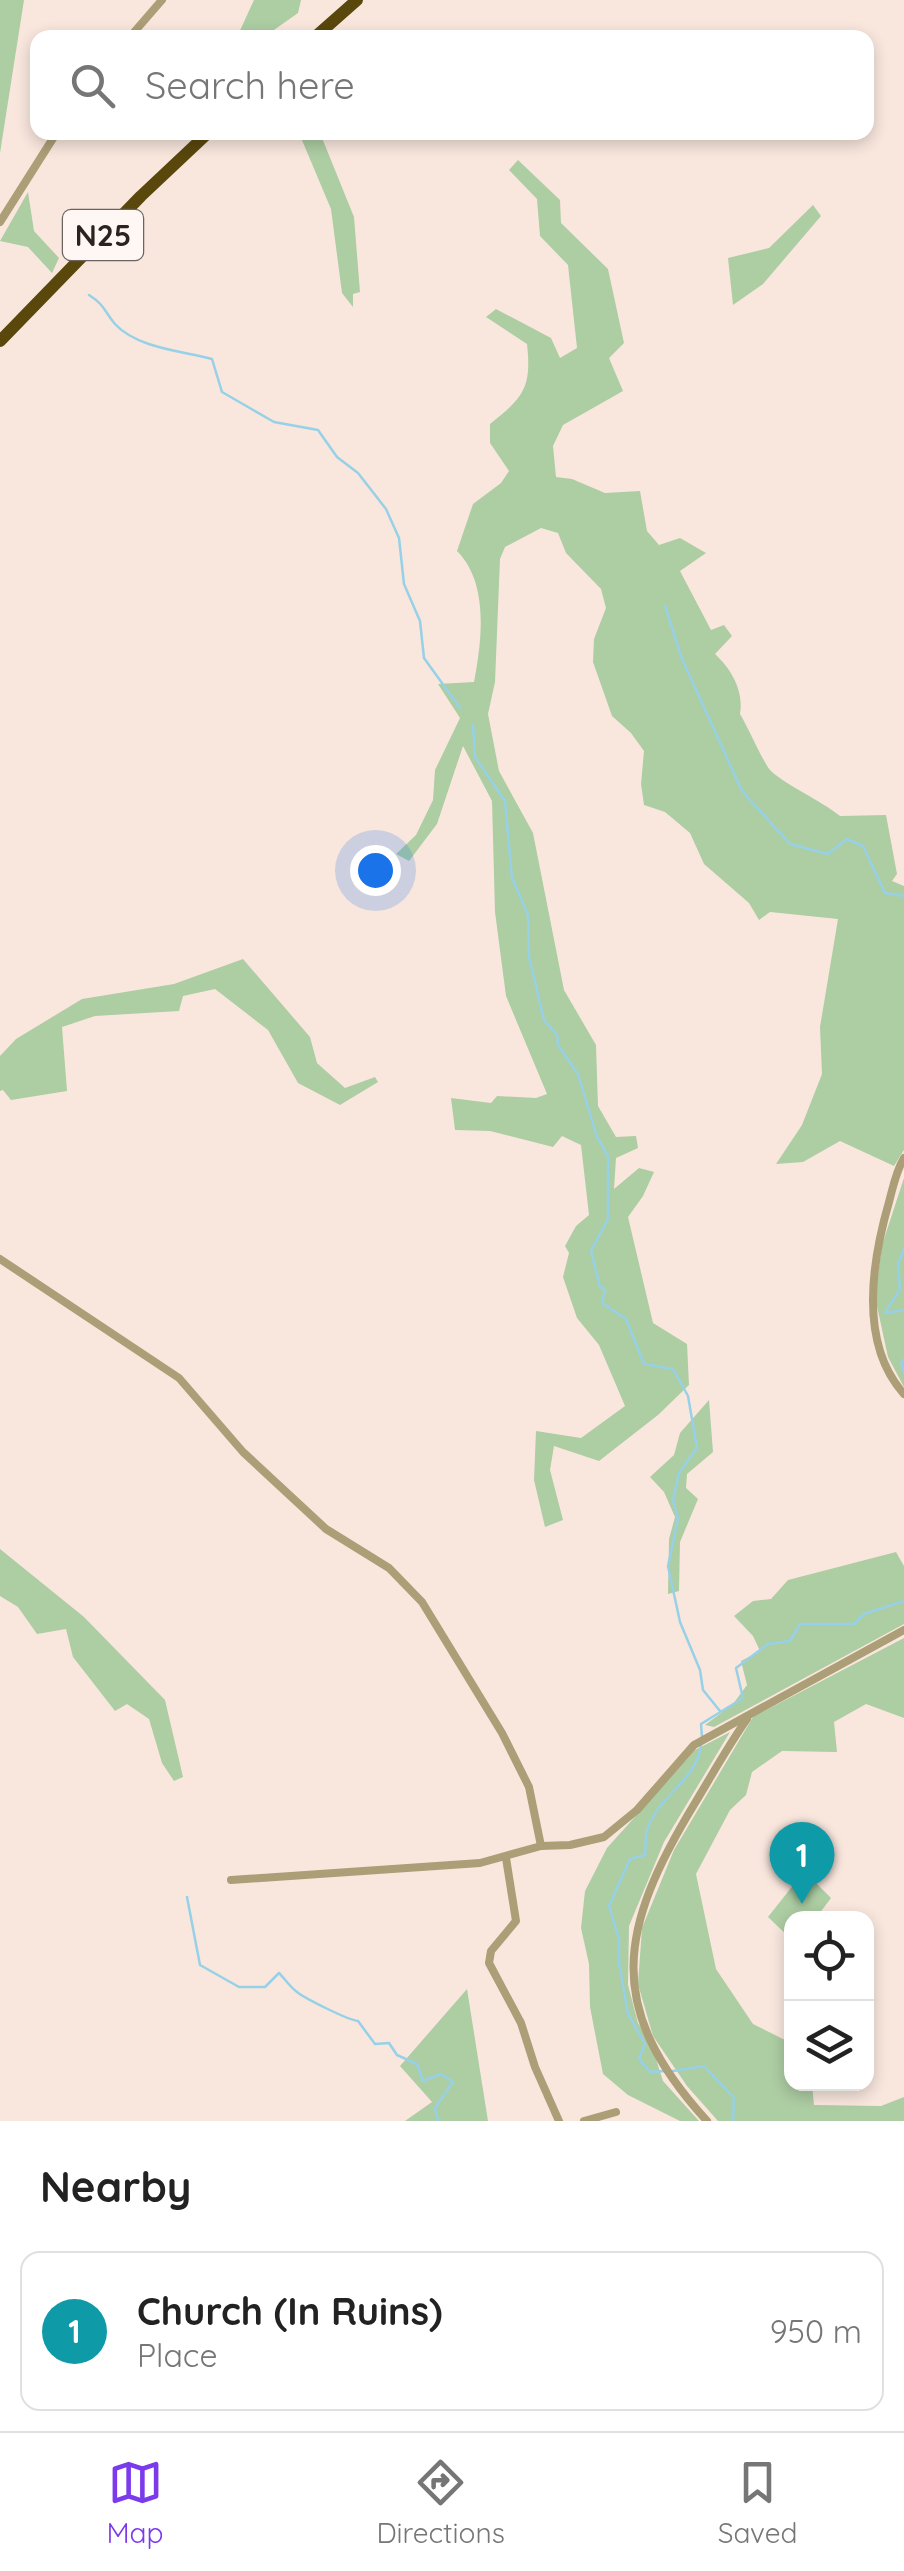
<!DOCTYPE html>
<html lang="en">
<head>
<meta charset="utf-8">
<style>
	body { margin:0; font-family:Quicksand,sans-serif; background:#f2f2f2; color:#222 }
	.controls { position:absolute; right:30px; bottom:30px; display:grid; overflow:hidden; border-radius:20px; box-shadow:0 5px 15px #0003 }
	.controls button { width:90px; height:90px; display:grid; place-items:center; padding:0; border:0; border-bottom:2px solid #e0e0e0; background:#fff; color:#222; font:50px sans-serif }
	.you { position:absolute; left:375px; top:870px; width:35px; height:35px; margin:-25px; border:8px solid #fff; border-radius:50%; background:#1a73e8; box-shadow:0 0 0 15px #1a73e833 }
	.badge { display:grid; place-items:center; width:65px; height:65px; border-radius:50%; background:#7c3aed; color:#fff; font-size:32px; font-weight:700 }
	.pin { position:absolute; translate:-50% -82px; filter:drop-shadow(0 2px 5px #0008) }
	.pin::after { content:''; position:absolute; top:52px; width:35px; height:30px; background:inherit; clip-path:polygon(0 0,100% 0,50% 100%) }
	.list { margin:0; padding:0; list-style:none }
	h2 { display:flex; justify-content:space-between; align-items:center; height:130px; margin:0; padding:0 40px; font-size:42px }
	h2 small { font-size:32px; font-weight:400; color:#767676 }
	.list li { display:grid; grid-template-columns:65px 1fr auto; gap:30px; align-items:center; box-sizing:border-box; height:160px; margin:0 20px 20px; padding:0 20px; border:2px solid #e0e0e0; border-radius:20px }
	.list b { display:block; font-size:38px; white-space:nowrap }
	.list p { margin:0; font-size:32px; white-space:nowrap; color:#767676 }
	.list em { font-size:32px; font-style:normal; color:#767676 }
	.icon { flex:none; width:55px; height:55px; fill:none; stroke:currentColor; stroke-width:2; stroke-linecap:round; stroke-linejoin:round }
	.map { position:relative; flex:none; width:904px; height:2121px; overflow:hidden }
	.search { position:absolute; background:#fff; box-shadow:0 5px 15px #0003; left:30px; right:30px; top:30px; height:110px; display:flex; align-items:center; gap:25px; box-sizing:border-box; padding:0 35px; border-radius:20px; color:#767676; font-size:38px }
	.sheet { height:310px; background:#fff }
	nav { display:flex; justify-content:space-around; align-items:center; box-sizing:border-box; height:140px; border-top:2px solid #e0e0e0; background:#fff; font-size:28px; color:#767676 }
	nav a { display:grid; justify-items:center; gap:5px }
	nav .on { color:#7c3aed }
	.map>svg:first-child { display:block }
</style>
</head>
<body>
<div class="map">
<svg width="904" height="2121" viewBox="0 0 904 2121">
	<rect width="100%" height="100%" fill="#f9e7de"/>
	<g fill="#adcda3">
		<polygon points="0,0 24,0 0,153"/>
		<polygon points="254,0 301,0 298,13 264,37 237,37"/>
		<polygon points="299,133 320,133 354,217 360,292 353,294 353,307 342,293 331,209"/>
		<path d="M518 160 560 200 561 223 608 269 624 343 609 358 623 391 563 425 553 446 556 477 572 479 605 493 640 491 647 531 659 545 680 538 706 553 680 571 711 630 724 625 732 636 715 654C731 669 744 690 740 714 747 725 765 766 771 771 786 785 820 800 840 816L886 815 897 874 892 881 904 886V1150L894 1166 840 1141 803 1162 776 1164 802 1125 822 1074 820 1027 838 919 770 912 759 920 749 903 704 864 690 833 665 812 644 805 641 784 644 751 631 733 612 716 593 662 594 639 606 608 601 589 566 553 558 533 541 528 505 547 500 559 495 682 488 714 499 771 533 833 564 990 596 1045 598 1106 616 1137 636 1136 638 1148 616 1158 614 1189 639 1168 654 1172 643 1196 628 1217 653 1323 687 1344 689 1385 658 1415 599 1461 554 1446 550 1470 563 1520 545 1527 534 1480 536 1431 581 1438 625 1406 599 1345 577 1318 563 1277 569 1253 565 1246 576 1226 589 1215 581 1145 562 1136 553 1147 490 1131 455 1130 451 1098 491 1103 497 1096 536 1098 547 1094 506 996 495 912 492 801 463 746 437 824 409 861 396 854 416 835 433 800 435 770 460 718 438 684 474 682C482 640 489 583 457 551L473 504 501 483 509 471 490 443V424C523 398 532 388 527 344L486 317 496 309 551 338 560 358 577 348 568 265 540 236 537 199 509 170Z"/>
		<polygon points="28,192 34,231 59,258 52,273 28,247 0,241"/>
		<polygon points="813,205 821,216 763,284 733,305 728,258 769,248"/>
		<polygon points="243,959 310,1037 317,1063 345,1088 375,1077 378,1082 340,1105 298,1083 268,1030 215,989 183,996 179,1011 95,1016 62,1027 67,1091 11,1100 3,1090 0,1091 0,1056 16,1039 82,999 174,984"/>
		<polygon points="904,1178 904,1387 888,1357 875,1297 882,1245"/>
		<polygon points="709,1400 713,1452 687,1474 686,1488 698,1499 680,1542 679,1591 668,1594 669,1539 675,1517 664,1492 650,1477 674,1455 680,1433"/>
		<polygon points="0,1549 84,1617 165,1700 183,1777 174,1781 162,1763 149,1719 127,1704 115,1711 73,1657 66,1629 37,1634 18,1607 0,1596"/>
		<polygon points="896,1552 904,1566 904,1624 714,1727 705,1725 733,1704 747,1685 741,1661 760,1651 753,1636 734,1616 753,1601 771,1599 788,1580"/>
		<polygon points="904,1638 904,1718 866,1704 834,1722 837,1752 782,1751 752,1772 746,1795 730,1810 696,1874 716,1969 753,2024 791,2043 792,2084 812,2084 814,2105 881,2106 904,2097 904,2121 718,2121 687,2086 653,2036 638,1984 642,1928 674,1850 753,1717"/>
		<polygon points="730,1732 664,1842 629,1926 628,1985 638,2023 649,2037 663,2081 699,2121 680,2121 628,2095 603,2074 590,2007 589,1964 581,1928 585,1891 607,1848 695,1750"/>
		<polygon points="809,1876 831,1898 816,1918 792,1919 791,1939 768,1917 791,1888"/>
		<polygon points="467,1989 488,2121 405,2121 432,2102 400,2066"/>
	</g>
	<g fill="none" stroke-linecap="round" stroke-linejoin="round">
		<g stroke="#97d1e7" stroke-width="2.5">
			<path d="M89 295C105 305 104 311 115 324 137 348 182 351 212 359L222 392 274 422 318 430 337 457 358 473 386 509 399 538 404 584 420 621 424 658 460 708"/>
			<polyline points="665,606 682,659 742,791 790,844 828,854 847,839 863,846 885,893 904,896"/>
			<polyline points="473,725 475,757 505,801 512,878 528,915 529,957 544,1020 557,1035 558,1045 578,1074 597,1137 608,1156 608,1219 591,1251 600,1287 605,1289 602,1303 626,1319 644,1364 673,1369 688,1396 697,1448 679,1473 673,1500 678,1518 668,1566 680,1622 700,1670 703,1690 720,1711"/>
			<polyline points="904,1249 898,1264 900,1289 885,1313 904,1310"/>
			<polyline points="904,1359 901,1362 904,1373"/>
			<polyline points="702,1737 701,1724 743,1698 736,1668 768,1644 790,1641 800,1624 854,1624 864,1614 904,1601"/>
			<path d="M187 1897 200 1965 239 1987H265L279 1973C285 1979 290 1987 297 1992 306 1999 348 2020 358 2021L375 2044 389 2043 397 2055 417 2064 423 2081 441 2074 453 2082 435 2108 438 2121"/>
			<path d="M665 2071 650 2072 639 2059 645 2044 628 2014 619 1962V1939L609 1906 630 1859 645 1855C646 1847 645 1838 647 1831 656 1797 697 1781 701 1745"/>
			<polyline points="673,2071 704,2066 734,2098 733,2121"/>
		</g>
		<g stroke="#ac9e76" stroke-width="8">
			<polyline points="129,38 162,0"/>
			<polyline points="0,222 57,132"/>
			<path d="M904 1158C896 1171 893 1187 889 1202 872 1261 858 1343 904 1394"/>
			<polyline points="0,1259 179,1378 243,1452 326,1529 389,1568 422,1602 502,1733 529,1787 541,1846"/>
			<polyline points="506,1858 516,1921 491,1951 489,1963 521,2023 535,2067 559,2121"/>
			<polyline points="231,1880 480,1863 541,1846 570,1845 604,1837 637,1810 694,1745 904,1630"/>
			<polyline points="584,2121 616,2112"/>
			<path d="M707 2121C603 2007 619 1928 695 1803 712 1775 728 1746 747 1719"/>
		</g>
		<g stroke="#59470c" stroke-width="12">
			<polyline points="314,38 357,0"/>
			<polyline points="0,341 141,196 209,132"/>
		</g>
	</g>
	<g text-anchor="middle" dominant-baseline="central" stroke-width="9" stroke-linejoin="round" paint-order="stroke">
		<rect fill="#fef7f3" stroke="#6a635f" stroke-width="2.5" x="63" y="210" width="80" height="50" rx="8"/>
		<g font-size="30" font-weight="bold" fill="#2a2320">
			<text x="103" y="235">N25</text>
		</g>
	</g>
</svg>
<div class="controls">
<button><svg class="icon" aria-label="locate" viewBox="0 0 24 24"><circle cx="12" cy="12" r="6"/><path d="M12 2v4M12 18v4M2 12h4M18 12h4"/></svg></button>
<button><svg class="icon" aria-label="layers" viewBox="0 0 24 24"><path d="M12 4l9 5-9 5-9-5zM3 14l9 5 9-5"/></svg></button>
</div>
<div class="you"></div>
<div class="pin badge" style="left:802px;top:1904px;background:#0f9aa8">1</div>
<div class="search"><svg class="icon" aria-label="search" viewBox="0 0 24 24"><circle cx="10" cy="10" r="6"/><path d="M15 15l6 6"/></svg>Search here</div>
</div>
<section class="sheet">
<h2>Nearby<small></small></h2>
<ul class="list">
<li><span class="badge" style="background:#0f9aa8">1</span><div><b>Church (In Ruins)</b><p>Place</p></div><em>950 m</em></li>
</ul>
</section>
<nav>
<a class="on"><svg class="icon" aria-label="map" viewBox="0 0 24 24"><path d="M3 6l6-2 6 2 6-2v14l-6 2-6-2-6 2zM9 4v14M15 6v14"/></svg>Map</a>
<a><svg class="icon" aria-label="directions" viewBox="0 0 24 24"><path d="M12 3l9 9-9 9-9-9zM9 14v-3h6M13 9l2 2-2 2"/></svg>Directions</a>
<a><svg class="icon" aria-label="saved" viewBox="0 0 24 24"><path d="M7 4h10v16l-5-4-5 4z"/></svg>Saved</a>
</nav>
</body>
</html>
